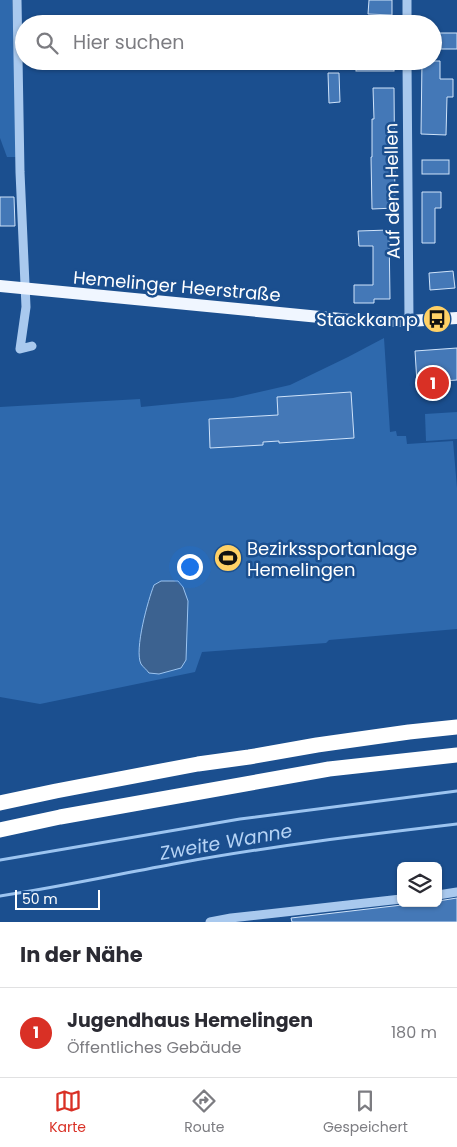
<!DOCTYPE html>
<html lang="de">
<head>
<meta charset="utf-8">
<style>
	body { margin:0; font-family:Poppins,sans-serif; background:#f2f2f3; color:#2b2b33 }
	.controls { position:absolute; right:15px; bottom:15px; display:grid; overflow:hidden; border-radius:8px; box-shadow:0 1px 4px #0004 }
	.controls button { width:45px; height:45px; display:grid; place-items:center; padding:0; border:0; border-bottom:1px solid #e1e1e2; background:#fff; color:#2b2b33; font:25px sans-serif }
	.scale { position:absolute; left:15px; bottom:12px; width:85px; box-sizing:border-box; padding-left:5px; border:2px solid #fff; border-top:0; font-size:14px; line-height:18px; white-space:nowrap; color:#fff; -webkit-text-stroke:4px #1b4f8f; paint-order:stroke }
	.you { position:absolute; left:189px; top:566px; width:18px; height:18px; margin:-12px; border:4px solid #fff; border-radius:50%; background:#1a73e8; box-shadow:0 0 0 8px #1a73e833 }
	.badge { display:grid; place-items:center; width:32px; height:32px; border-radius:50%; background:#d93025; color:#fff; font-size:16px; font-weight:700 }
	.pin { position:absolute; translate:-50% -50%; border:2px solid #fff; box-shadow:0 1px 5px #0006 }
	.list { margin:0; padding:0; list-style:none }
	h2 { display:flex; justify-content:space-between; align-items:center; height:65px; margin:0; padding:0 20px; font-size:21px }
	h2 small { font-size:16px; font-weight:400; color:#7c7c81 }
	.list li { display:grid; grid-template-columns:32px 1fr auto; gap:15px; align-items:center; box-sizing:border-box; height:90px; padding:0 20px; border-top:1px solid #e1e1e2 }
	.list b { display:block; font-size:19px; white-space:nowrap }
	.list p { margin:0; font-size:16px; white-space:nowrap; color:#7c7c81 }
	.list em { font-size:16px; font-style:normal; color:#7c7c81 }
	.icon { flex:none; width:28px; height:28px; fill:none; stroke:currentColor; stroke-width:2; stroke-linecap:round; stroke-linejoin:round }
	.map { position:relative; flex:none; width:457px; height:922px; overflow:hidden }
	.search { position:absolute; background:#fff; box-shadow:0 1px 4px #0004; left:15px; right:15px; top:15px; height:55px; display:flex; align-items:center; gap:12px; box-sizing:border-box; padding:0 18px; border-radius:28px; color:#7c7c81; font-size:19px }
	.sheet { height:155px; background:#fff }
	nav { display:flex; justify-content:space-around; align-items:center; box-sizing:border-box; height:70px; border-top:1px solid #e1e1e2; background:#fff; font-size:14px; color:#7c7c81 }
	nav a { display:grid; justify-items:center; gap:2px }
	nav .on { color:#d93025 }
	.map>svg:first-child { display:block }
</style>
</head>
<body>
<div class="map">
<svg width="457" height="922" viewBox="0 0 457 922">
	<rect width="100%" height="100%" fill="#1b4f8f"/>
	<g fill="#2e69ad">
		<polygon points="0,0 12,0 18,157 7,157 0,138"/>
		<polygon points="384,338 390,432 396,431 397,436 406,436 407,444 453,441 457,488 457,629 329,640 326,643 202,652 195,672 40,704 0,697 0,407 140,399 141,407 233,398 290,385 348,357"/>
		<polygon points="457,412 457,439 426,441 425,414"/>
	</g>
	<path fill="#3c6290" stroke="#9cc4f0" d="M161 581H178L183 587 188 601 186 660 181 668 159 674 149 673C147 670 143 667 141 664 134 650 148 600 154 585Z"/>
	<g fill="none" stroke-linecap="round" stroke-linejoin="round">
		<g stroke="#9cc4f0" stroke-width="3">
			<polyline points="0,860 240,819 457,791"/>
			<path d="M0 896C60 887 119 874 179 863 271 846 364 835 457 824"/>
		</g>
	</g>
	<g fill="#4478b7" stroke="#cfe3fa">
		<polygon points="369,0 392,0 392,15 368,14"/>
		<rect x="433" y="33" width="24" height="16"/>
		<rect x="356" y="61" width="38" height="10"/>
		<polygon points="422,61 440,61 440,79 453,79 453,97 447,97 446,135 421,134"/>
		<polygon points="328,73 339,73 340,102 329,103"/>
		<polygon points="373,88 394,88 395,208 372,209 371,157 372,157 372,119 374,119"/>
		<rect x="422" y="160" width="27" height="14"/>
		<polygon points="422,192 441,192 441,208 435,208 435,243 422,243"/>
		<polygon points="0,197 14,197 15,226 0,226"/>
		<polygon points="389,230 390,299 374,299 374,303 354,303 354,285 373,285 373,246 359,246 358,231"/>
		<polygon points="453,271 455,288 430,290 429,273"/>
		<polygon points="457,348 457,380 417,383 415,351"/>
		<polygon points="351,392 354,438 279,443 279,441 263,442 263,445 210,448 209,419 278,415 277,397"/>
		<polygon points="457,898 457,922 292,922 291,918 402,905 405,903 438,903 438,901"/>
	</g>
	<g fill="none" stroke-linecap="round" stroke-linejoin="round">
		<g stroke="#a9c9ee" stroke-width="9">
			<polyline points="17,0 20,172 26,307 20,349 32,346"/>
			<polyline points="407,0 407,24"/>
			<polyline points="407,61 409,321"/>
			<polyline points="438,895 457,892"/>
			<polyline points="210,922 231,918 401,899"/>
		</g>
		<polyline stroke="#f0f6ff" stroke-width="12" points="0,286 351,320 409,321 457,318"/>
		<g stroke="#fff" stroke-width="15">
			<polyline points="0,803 56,791 198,764 249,757 317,745 409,732 457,727"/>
			<polyline points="0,830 60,817 329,769 457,755"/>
		</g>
	</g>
	<defs>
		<symbol id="bus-disc" viewBox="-11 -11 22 22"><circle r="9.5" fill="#ffd166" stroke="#1b4f8f"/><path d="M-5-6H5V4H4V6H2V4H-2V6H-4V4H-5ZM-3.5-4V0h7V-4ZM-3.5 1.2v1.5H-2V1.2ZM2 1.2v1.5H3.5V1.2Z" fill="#111"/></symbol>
		<symbol id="stadium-disc" viewBox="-11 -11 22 22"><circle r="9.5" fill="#ffd166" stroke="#1b4f8f"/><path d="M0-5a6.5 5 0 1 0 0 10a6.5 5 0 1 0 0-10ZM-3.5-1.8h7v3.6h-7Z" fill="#111"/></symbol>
	</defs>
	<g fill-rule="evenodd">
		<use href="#bus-disc" x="421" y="303" width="32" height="32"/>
		<use href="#stadium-disc" x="212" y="542" width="32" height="32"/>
	</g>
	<g text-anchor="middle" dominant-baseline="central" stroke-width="5" stroke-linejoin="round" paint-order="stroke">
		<g font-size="18" fill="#fff" stroke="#1b4f8f">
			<text transform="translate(392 191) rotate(-91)">Auf dem Hellen</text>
			<text transform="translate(177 286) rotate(5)">Hemelinger Heerstraße</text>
		</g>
		<g font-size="18" fill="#fff" stroke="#1b4f8f" text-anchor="end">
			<text x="418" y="319">Stackkamp</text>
			<text x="247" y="548" text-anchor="start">Bezirkssportanlage<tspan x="247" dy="21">Hemelingen</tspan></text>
		</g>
		<g font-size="19" font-style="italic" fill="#b5d3f5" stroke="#1b4f8f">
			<text transform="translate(226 842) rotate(-10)">Zweite Wanne</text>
		</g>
	</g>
</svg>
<div class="controls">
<button><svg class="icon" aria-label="layers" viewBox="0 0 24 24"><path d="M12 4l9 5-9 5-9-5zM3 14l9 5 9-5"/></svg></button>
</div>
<div class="scale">50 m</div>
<div class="you"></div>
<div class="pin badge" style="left:433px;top:383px">1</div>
<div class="search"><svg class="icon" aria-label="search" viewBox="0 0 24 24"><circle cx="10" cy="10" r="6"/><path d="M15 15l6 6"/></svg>Hier suchen</div>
</div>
<section class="sheet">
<h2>In der Nähe<small></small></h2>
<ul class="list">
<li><span class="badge">1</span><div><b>Jugendhaus Hemelingen</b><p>Öffentliches Gebäude</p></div><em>180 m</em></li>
</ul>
</section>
<nav>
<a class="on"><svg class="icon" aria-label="map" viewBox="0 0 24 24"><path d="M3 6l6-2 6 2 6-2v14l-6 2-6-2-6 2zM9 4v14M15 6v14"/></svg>Karte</a>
<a><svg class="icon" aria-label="directions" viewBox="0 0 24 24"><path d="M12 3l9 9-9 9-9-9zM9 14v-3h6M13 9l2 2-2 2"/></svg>Route</a>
<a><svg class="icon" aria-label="saved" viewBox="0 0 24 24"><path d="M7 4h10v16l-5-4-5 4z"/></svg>Gespeichert</a>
</nav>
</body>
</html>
